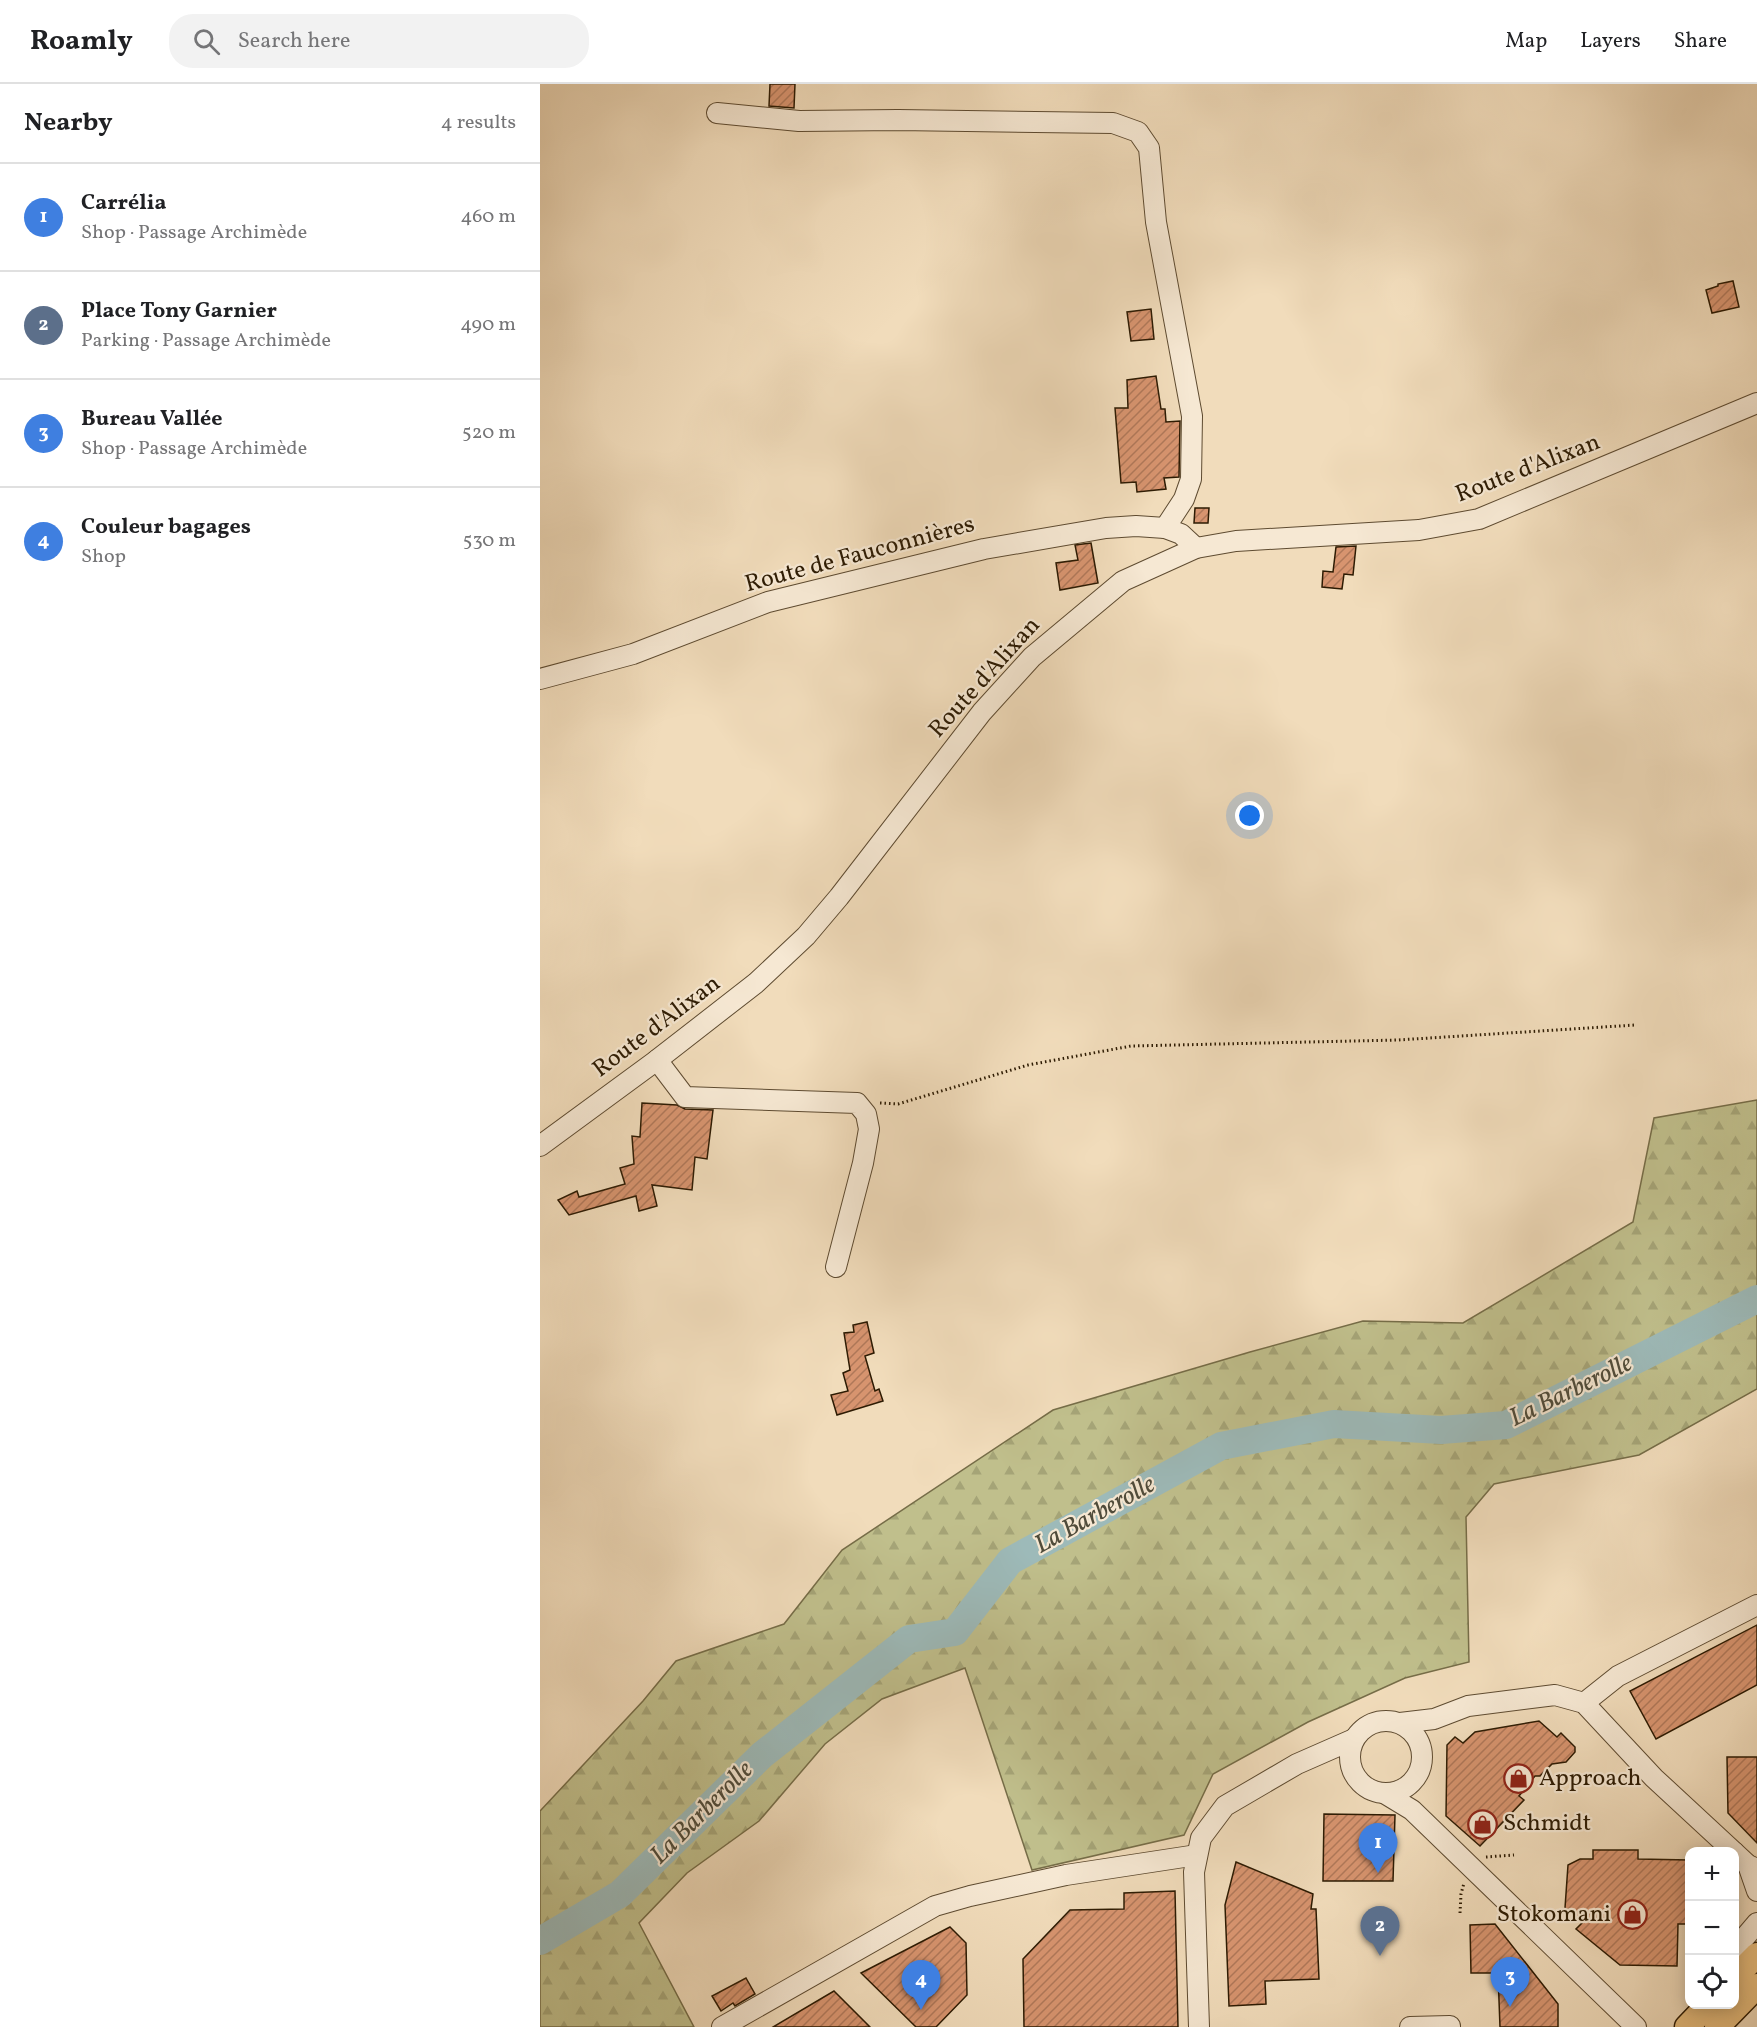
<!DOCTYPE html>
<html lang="en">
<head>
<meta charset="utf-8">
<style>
	body { margin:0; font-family:Vollkorn,serif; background:#f2f2f2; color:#202124 }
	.controls { position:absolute; right:18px; bottom:18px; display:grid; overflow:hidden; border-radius:12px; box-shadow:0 3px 15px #0003 }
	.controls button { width:54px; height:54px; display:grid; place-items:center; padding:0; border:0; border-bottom:2px solid #e0e0e0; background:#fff; color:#202124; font:30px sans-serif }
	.you { position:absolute; left:710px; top:732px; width:21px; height:21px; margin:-15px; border:4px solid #fff; border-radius:50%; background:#1a73e8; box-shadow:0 0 0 9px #1a73e833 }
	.badge { display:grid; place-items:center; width:39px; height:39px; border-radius:50%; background:#7c3aed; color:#fff; font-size:20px; font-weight:700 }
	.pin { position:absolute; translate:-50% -50px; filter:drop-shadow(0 2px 3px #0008) }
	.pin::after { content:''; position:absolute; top:32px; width:21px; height:18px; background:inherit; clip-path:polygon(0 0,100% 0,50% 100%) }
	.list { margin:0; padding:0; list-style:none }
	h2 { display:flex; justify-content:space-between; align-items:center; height:78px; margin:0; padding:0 24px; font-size:26px }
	h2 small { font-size:20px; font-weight:400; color:#757577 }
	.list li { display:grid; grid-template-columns:39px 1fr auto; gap:18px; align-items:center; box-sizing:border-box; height:108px; padding:0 24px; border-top:2px solid #e0e0e0 }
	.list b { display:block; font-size:22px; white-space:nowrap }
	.list p { margin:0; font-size:20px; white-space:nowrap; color:#757577 }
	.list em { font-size:20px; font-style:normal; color:#757577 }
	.icon { flex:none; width:33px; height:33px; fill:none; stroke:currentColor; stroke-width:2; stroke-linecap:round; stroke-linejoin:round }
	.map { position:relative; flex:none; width:1217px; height:1943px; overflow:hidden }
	header { display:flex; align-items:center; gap:36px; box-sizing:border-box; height:84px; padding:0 30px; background:#fff; border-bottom:2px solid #e0e0e0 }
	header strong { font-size:28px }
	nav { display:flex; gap:33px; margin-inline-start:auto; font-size:21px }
	.search { width:420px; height:54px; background:#f2f2f2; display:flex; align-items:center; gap:15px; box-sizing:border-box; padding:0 21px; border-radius:24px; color:#757577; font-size:22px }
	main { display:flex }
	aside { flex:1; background:#fff }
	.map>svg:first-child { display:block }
</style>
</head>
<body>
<header>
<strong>Roamly</strong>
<div class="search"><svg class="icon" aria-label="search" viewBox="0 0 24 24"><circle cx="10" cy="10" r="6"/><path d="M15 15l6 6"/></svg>Search here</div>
<nav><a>Map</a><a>Layers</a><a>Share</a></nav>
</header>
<main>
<aside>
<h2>Nearby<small>4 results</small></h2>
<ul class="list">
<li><span class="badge" style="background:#3f7fe0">1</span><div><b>Carrélia</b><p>Shop · Passage Archimède</p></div><em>460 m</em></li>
<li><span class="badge" style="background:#5c6f8a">2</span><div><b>Place Tony Garnier</b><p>Parking · Passage Archimède</p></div><em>490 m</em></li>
<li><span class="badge" style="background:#3f7fe0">3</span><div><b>Bureau Vallée</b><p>Shop · Passage Archimède</p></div><em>520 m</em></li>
<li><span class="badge" style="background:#3f7fe0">4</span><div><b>Couleur bagages</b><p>Shop</p></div><em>530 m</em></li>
</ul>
</aside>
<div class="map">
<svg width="1217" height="1943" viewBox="0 0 1217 1943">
	<defs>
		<pattern id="forest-firs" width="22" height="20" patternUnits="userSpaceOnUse" patternTransform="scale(1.5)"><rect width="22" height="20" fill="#c0bf8c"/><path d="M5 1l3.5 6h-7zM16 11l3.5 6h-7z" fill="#a5a477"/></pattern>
		<pattern id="building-hatch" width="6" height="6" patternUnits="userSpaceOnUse" patternTransform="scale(1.5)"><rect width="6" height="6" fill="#d7946f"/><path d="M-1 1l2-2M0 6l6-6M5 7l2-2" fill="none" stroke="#af7859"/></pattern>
	</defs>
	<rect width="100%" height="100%" fill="#f1dcbb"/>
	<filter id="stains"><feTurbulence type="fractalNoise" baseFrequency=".00333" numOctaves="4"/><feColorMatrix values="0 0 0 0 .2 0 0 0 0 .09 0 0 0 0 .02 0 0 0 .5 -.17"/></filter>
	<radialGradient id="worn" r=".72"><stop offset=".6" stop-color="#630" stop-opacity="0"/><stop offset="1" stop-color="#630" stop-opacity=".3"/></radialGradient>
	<polygon fill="url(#forest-firs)" stroke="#766d48" stroke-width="1.5" points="1217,1016 1217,1305 1099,1371 954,1400 926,1433 929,1578 865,1594 768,1638 673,1690 644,1751 492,1786 425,1584 342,1615 285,1660 219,1737 147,1789 99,1839 154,1943 0,1943 0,1727 103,1617 136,1577 244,1540 302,1466 513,1326 710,1268 823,1237 923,1239 1093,1138 1114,1034"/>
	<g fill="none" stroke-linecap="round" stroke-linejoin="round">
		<polyline stroke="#9dbab9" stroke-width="28" points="0,1857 80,1810 222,1671 369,1555 415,1548 470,1477 681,1362 794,1340 901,1346 966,1341 1217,1215"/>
	</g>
	<g fill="url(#building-hatch)" stroke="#2d1b03" stroke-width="1.5">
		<polygon points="230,0 255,0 254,24 229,22"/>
		<polygon points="1193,197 1199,223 1172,229 1166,206 1178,202 1178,200"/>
		<polygon points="611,225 614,255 591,257 587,228"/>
		<polygon points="616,292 621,325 625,325 626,338 640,337 639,393 624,394 626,405 597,408 596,398 581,399 575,324 588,324 587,296"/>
		<polygon points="655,424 669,424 668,439 654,439"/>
		<polygon points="551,459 558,499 520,506 516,479 538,476 535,461"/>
		<polygon points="816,462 813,491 804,490 802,505 782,503 783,487 793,488 796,463"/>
		<polygon points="102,1019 137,1021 145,1025 173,1026 167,1075 155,1073 152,1106 112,1101 117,1122 99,1127 96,1112 29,1131 18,1116 37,1107 39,1113 85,1100 80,1084 94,1080 92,1052 100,1053"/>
		<polygon points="327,1238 334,1269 325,1272 335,1307 339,1305 343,1317 297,1331 291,1311 308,1307 303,1289 310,1286 304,1249 314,1248 313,1241"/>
		<polygon points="1217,1541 1217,1601 1116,1655 1090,1607"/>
		<polygon points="999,1637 1017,1653 1021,1649 1035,1663 1035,1668 1026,1678 1012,1680 1000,1692 995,1692 979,1712 984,1716 940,1762 906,1732 907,1661 915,1653 923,1659 935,1648"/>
		<polygon points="1187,1673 1217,1673 1217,1759 1188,1729"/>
		<polygon points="784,1730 855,1731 853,1797 783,1797"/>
		<polygon points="1053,1766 1098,1766 1098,1775 1149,1776 1149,1840 1138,1840 1137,1882 1080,1881 1036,1845 1043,1838 1025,1824 1028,1781 1040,1775 1053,1775"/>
		<polygon points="696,1778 773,1810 771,1825 776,1825 779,1895 725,1897 726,1920 689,1922 685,1821"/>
		<polygon points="635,1807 638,1943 484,1943 483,1875 530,1826 584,1825 584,1809"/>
		<polygon points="955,1840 1018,1920 1018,1943 960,1943 958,1889 931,1889 930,1841"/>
		<polygon points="410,1843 426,1859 427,1911 396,1943 376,1943 321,1889"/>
		<polygon points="206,1894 215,1910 195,1922 193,1919 181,1927 172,1912"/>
		<polygon points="294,1907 330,1943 233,1943"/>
	</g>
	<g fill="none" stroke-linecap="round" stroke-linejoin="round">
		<defs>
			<g id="minor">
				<polyline points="177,29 259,37 358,36 573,39 598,48 609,64 616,138 652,332 651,395 644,415 625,444"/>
				<polyline points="0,595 93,570 228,518 444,465 566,444 596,442 625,444 641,450 656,464"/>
				<polyline points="117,976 145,1013 317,1019 326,1030 329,1045 323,1079 296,1183"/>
				<polyline points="0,1062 117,976 216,899 266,852 299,813 442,628 492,573 583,497 656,464 696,457 879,446 939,435 1217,319"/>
				<polyline points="1044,1619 1078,1592 1217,1521"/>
				<circle cx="846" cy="1673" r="36"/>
				<polyline points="860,1639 894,1635 928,1622 1015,1611 1044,1619 1114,1694 1194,1768"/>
				<polyline points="844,1709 872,1726 1096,1943"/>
				<polyline points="1194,1768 1208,1781 1217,1785"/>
				<polyline points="1208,1781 1217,1807"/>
				<polyline points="1194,1866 1217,1839"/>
				<polyline points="182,1943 395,1822 430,1812 526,1791 657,1771"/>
				<polyline points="659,1943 654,1788 661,1754 685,1722 757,1680 814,1655"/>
				<polyline points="870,1943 910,1942"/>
			</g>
			<g id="major">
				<polyline points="1194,1894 1217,1871"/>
				<polyline points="1147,1943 1169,1920"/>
				<polyline points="1177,1943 1217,1902"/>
			</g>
		</defs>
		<use href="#minor" stroke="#5e4b31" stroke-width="22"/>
		<use href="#major" stroke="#2d1b03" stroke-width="27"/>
		<g stroke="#2d1b03" stroke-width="3" stroke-dasharray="1.5 3" stroke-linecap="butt">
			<polyline points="340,1019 358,1020 488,981 591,962 858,956 1095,941"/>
			<polyline points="946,1773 974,1771"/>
			<polyline points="920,1829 921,1810 924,1799"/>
		</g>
		<use href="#minor" stroke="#f6e8d3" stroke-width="20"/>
		<use href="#major" stroke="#e8be7e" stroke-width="24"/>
	</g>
	<defs>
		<symbol id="shop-ring" viewBox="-11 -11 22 22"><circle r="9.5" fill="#f6e8d3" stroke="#8f2418" stroke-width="1.5"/><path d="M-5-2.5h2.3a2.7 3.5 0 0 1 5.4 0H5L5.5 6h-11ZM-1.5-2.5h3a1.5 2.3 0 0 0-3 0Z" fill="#8f2418"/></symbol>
	</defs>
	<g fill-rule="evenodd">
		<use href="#shop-ring" x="962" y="1678" width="33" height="33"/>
		<use href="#shop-ring" x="926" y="1724" width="33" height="33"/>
		<use href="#shop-ring" x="1076" y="1814" width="33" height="33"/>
	</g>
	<g text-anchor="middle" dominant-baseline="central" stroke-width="4.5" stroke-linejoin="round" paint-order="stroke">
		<g font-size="24" fill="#2d1b03" stroke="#f6e8d3">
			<text transform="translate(988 385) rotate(-21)">Route d'Alixan</text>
			<text transform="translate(320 471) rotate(-15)">Route de Fauconnières</text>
			<text transform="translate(445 594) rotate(-48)">Route d'Alixan</text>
			<text transform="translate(117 943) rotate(-37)">Route d'Alixan</text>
		</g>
		<g font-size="24" fill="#2d1b03" stroke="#f6e8d3" text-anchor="start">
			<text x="999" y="1695">Approach</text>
			<text x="963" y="1740">Schmidt</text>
			<text x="1071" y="1831" text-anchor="end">Stokomani</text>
		</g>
		<g font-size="26" font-style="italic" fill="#4f4b3a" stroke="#f6e8d3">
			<text transform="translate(1031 1307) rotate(-26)">La Barberolle</text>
			<text transform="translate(555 1431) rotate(-29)">La Barberolle</text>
			<text transform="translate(162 1729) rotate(-45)">La Barberolle</text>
		</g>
	</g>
	<rect width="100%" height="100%" filter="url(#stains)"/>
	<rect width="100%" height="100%" fill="url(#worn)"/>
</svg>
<div class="controls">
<button>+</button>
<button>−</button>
<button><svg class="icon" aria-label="locate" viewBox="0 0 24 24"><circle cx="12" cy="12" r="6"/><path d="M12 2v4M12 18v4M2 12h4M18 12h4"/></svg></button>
</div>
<div class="you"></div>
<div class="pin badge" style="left:838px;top:1789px;background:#3f7fe0">1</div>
<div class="pin badge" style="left:840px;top:1872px;background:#5c6f8a">2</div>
<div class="pin badge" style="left:970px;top:1923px;background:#3f7fe0">3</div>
<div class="pin badge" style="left:381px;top:1926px;background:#3f7fe0">4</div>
</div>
</main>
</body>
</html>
